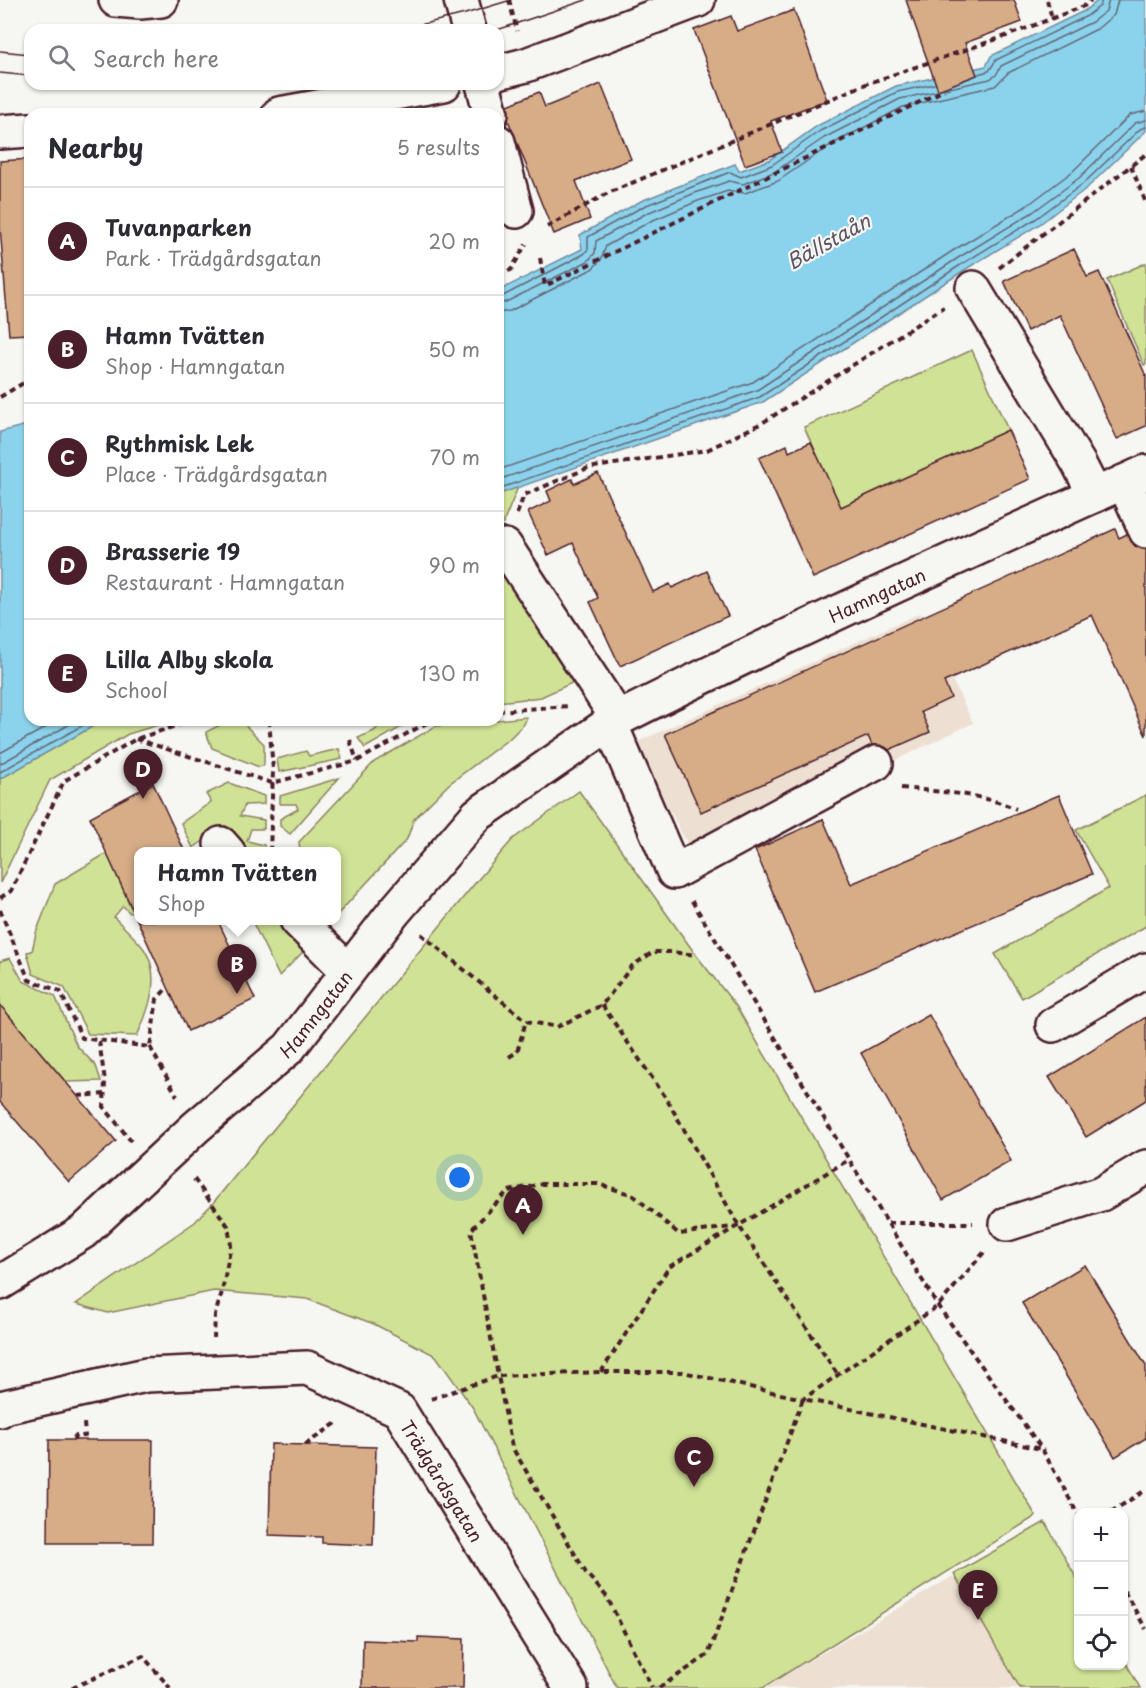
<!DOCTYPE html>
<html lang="en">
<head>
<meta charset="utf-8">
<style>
	body { margin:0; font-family:"Playpen Sans",sans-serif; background:#f7f7f7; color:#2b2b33 }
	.controls { position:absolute; right:18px; bottom:18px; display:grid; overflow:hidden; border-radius:12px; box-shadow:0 2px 4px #0004 }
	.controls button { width:54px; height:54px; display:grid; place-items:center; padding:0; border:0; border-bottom:2px solid #e1e1e2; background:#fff; color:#2b2b33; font:30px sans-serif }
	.you { position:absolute; left:460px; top:1178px; width:21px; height:21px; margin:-15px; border:4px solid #fff; border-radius:50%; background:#1a73e8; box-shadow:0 0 0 9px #1a73e833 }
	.badge { display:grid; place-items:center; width:39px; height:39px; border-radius:50%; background:#4a1f2b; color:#fff; font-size:20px; font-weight:700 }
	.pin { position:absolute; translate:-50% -50px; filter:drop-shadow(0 2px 3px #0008) }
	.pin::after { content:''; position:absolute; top:32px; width:21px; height:18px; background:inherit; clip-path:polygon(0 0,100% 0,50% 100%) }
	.popup { position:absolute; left:134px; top:847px; width:207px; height:78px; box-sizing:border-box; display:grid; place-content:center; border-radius:12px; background:#fff; filter:drop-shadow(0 2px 4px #0005); font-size:20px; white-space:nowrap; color:#7c7c81 }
	.popup b { font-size:22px; color:#2b2b33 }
	.popup::after { content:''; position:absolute; left:50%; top:100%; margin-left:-12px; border:12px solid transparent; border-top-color:#fff }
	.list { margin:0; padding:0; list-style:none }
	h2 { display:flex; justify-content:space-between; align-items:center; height:78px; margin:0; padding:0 24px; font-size:26px }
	h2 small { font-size:20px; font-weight:400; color:#7c7c81 }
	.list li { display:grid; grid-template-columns:39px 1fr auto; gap:18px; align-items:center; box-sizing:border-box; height:108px; padding:0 24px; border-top:2px solid #e1e1e2 }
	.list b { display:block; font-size:22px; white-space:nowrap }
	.list p { margin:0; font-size:20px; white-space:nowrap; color:#7c7c81 }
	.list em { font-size:20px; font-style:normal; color:#7c7c81 }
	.icon { flex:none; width:33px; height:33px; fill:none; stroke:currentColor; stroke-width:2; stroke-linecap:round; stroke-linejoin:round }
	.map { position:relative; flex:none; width:1146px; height:1688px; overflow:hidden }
	.search { position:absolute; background:#fff; box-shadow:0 2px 4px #0004; left:24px; top:24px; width:480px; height:66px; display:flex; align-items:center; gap:15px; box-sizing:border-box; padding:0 21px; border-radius:18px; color:#7c7c81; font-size:22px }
	.panel { position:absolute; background:#fff; box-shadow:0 2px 4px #0004; left:24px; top:108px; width:480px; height:618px; border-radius:18px }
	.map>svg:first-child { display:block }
</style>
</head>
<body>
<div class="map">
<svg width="1146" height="1688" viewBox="0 0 1146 1688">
	<rect width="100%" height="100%" fill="#f6f6f2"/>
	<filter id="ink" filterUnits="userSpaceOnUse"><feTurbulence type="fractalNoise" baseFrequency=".0167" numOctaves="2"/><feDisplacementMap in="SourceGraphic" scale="12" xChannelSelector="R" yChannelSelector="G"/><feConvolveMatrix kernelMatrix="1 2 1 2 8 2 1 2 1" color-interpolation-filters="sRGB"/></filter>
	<g filter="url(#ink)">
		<g fill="#ede0d2">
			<polygon points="920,613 973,723 694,857 635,743"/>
			<polygon points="1045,1522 1078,1581 1078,1666 1124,1666 1124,1659 1140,1688 763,1688"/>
		</g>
		<g fill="#cfe296" stroke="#8c8060" stroke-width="1.5">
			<polygon points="1146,263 1146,364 1144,365 1107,280"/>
			<polygon points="972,350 1008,430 841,507 804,427"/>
			<polygon points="518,487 498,536 498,500 502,493"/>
			<polygon points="502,562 574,682 541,697 498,702 498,567"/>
			<polygon points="527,717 524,724 510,738 449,784 414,819 407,839 336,916 336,852 300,851 299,842 374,762 436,726"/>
			<polygon points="104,720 175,720 128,734 50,780 0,883 0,779"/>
			<polygon points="230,720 240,720 264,744 264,765 259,767 212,748 206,732"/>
			<polygon points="385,720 399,720 405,725 365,748 358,738 374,731"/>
			<polygon points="339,749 342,759 279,772 277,759 306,751 309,756"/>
			<polygon points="339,778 290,834 280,826 280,819 298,809 296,804 280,804 280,796"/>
			<polygon points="229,783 264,796 264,804 245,805 240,816 264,820 264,829 251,829 247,841 264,845 264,851 247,851 226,826 193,848 181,823 211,802 206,794"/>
			<polygon points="579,791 696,955 736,1006 1036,1516 763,1688 617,1688 473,1408 436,1356 374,1324 307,1299 214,1291 108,1313 76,1304 195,1222 213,1203 476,882 513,839"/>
			<polygon points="1146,795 1146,926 1022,998 995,954 1109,888 1076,830"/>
			<path d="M107 853 133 912 130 913 123 906 114 917C124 928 136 938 144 949 162 975 149 1010 137 1036L88 1034 64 987 33 974 27 952 32 951 36 933 55 884Z"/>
			<polygon points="252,921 280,921 305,950 279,976"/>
			<polygon points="10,958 23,981 55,996 77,1046 96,1066 101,1081 66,1082 0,1005 0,961"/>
			<polygon points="1045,1522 1078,1581 1078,1666 1124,1666 1124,1659 1140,1688 1020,1688 954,1574"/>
		</g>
		<g fill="#8bd3ec" stroke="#718b9f" stroke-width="1.5">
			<polygon points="1099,0 1146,0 1146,131 1087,188 1040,224 966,269 763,402 502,493 498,500 498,291 582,249 580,235 641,201 735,164 739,171 769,160 817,126 896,86 986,66 991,56 1084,11"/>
			<polygon points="30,424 30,720 104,720 0,779 0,432"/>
		</g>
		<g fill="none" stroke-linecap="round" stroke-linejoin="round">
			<g stroke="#646778" stroke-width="1.5">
				<polyline points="978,74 989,71 996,60 1087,16 1100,6 1102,0"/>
				<polyline points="945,89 990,79 996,75 1001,66 1092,22 1106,11 1109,0"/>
				<polyline points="498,296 503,296 584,254 588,249 588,237 644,206 730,172 741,177 772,165 820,131 897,92 934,84"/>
				<polyline points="498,304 506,302 588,261 595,253 596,241 647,213 695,193 729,181 743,184 774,172 824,138 900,99 937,91"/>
				<polyline points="498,313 510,311 592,269 601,260 606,246 651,221 698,201 728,191 745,193 778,181 829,146 903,107 995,86 1008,73 1097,29 1114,15 1118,0"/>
				<polyline points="498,470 753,382 954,250 1028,205 1073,171 1130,115 1146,111"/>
				<polyline points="498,480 757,390 958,258 1033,212 1079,178 1135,123 1146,120"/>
				<polyline points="498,489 760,397 962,264 1037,218 1084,183 1140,129 1146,127"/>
				<polyline points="0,753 59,720"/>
				<polyline points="0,764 77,720"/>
				<polyline points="0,772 92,720"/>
			</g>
		</g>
		<g fill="#d7ad88" stroke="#4a1f2b" stroke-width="1.5">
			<polygon points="906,0 1014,0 1022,22 965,43 977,75 938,90"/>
			<polygon points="794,10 827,100 771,121 782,152 745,165 694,30 731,16 737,31"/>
			<polygon points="601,84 631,159 576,181 590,219 554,234 508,120 508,105 539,92 545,107"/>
			<polygon points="30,159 30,334 9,335 0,227 0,161"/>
			<polygon points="1074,249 1087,277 1099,272 1146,376 1146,426 1117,439 1060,315 1027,331 1004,281"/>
			<polygon points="1008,430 1030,479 813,578 759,458 787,445 789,452 811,442 841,507"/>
			<polygon points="598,473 653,592 670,584 672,588 707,571 728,616 620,666 590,602 598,598 573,543 548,555 528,512 551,501 547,491 572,479 574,484"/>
			<polygon points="1115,529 1119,538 1127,534 1135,546 1146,549 1146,736 1092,615 944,682 951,698 921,712 930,732 889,750 885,747 872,745 868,736 701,812 665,734"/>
			<polygon points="153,783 185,852 138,852 138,921 218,921 255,999 188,1031 90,817"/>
			<polygon points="1059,795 1092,874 815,992 755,850 823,819 851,884"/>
			<polygon points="0,1005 116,1141 69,1182 0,1102"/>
			<polygon points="929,1015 1011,1161 943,1200 861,1053"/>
			<polygon points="1146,1017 1146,1100 1086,1137 1049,1077"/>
			<polygon points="1085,1265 1146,1366 1146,1438 1115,1457 1022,1303"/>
			<polygon points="49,1440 153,1440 152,1543 48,1543"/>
			<polygon points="271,1444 376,1447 373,1545 322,1543 322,1537 269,1535"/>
			<polygon points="418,1637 464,1639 463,1688 362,1688 363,1640 418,1642"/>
		</g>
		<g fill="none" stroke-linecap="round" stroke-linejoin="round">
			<defs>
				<g id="minor">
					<polyline points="116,0 140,2 161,0"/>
					<polyline points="461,0 469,30"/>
					<polyline points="498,72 526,65 698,0"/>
					<polyline points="483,84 491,114"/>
					<polyline points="279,114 444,84"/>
					<polyline points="0,132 30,130"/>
					<polyline points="498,142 516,211"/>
					<polyline points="973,288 1079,464 1095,495"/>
					<polyline points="1124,482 1146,531"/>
					<polyline points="505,546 618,719"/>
					<polyline points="610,723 674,872 876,763"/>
					<polyline points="221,844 228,852"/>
					<polyline points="297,920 348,971"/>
					<polyline points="1053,1025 1146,970"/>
					<polyline points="1007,1224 1101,1194 1146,1167"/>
					<path id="s1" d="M0 1283 83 1232 196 1127 289 1048 394 912 477 815 610 723C786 634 966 553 1146 472"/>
					<path id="s2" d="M0 1410 4 1407 146 1375 307 1368 399 1410 571 1688"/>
				</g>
			</defs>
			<use href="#minor" stroke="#4a1f2b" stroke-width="38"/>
			<g stroke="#4a1f2b" stroke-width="4" stroke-dasharray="6 4.5" stroke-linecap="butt">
				<polyline points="509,0 517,31"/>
				<polyline points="1047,0 1052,18"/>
				<polyline points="1131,166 1146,203"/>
				<polyline points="547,227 608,193 866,84 1009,35 1084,6 1091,0"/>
				<polyline points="540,258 545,286 944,90"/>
				<polyline points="999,268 1146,154"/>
				<polyline points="498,274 511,270 526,244"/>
				<polyline points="0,397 30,379"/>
				<polyline points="517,514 524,495 588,468 707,450 762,423 944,307"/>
				<polyline points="498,711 569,706"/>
				<polyline points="269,720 273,770 270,852"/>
				<polyline points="412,720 419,727"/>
				<polyline points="136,739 272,783 357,761 432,720"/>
				<polyline points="350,740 357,761"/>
				<path d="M901 788C940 792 981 793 1016 809"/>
				<polyline points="0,898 11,891 64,781 136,739 194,720"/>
				<polyline points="692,901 938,1306 1042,1449 1078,1514"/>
				<polyline points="0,910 29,980 60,991 82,1038 150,1047 157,999 168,987"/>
				<polyline points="421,934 526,1021 557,1027 602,1005 632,966 653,952 672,952 696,955"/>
				<polyline points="602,1005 666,1098 739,1226 838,1375"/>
				<polyline points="99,1041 105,1081 104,1107 131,1141"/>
				<polyline points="150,1047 177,1096"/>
				<polyline points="509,1057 517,1052 526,1021"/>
				<polyline points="78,1096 104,1094"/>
				<polyline points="194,1179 228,1226 231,1245 222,1292 215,1315 214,1338"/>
				<polyline points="888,1223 973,1223"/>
				<polyline points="739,1226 679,1234 633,1195 598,1184 542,1184 508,1191 471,1230 498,1376 601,1372 683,1372 803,1399 938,1306 986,1250"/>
				<polyline points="601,1372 669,1267 850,1159"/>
				<polyline points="431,1399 498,1376 512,1447 586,1573 607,1597 652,1688"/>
				<polyline points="74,1440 75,1436 85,1436 84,1423"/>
				<polyline points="305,1445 335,1424 337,1420"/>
				<polyline points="1111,1512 1146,1490"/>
				<polyline points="1124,1591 1146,1629"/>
				<polyline points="72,1688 143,1656 170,1688"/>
				<polyline points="659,1688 708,1655 803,1399 1041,1449"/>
			</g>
			<use href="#minor" stroke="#f6f6f2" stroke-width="33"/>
			<g stroke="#4a1f2b" stroke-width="1.5">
				<polyline points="399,30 465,14 511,0"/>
				<polyline points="497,30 586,0"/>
				<polyline points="0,51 30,54"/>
				<polyline points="0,73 30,76"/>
			</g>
		</g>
	</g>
	<g text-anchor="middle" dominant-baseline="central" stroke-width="4.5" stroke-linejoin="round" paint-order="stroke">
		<g font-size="18" fill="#4a1f2b" stroke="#f6f6f2">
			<text stroke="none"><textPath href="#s1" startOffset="1131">Hamngatan</textPath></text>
			<text stroke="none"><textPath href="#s1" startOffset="417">Hamngatan</textPath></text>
			<text stroke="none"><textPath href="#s2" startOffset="496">Trädgårdsgatan</textPath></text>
		</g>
		<g font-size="20" font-style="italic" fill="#5e5565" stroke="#f6f6f2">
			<text transform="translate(828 241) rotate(-29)">Bällstaån</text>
		</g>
	</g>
</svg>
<div class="controls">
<button>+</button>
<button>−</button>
<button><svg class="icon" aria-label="locate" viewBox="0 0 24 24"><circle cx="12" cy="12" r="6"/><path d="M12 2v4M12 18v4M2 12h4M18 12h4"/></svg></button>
</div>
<div class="you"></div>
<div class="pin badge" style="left:523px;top:1235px">A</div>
<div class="pin badge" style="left:237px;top:994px">B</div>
<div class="popup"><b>Hamn Tvätten</b>Shop</div>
<div class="pin badge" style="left:694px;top:1487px">C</div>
<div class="pin badge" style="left:143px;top:799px">D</div>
<div class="pin badge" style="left:978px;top:1620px">E</div>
<div class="search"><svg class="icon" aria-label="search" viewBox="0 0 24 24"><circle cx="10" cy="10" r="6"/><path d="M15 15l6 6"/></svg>Search here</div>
<section class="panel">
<h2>Nearby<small>5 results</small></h2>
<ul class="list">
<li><span class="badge">A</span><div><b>Tuvanparken</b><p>Park · Trädgårdsgatan</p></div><em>20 m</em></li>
<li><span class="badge">B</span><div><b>Hamn Tvätten</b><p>Shop · Hamngatan</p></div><em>50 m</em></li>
<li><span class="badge">C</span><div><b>Rythmisk Lek</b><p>Place · Trädgårdsgatan</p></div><em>70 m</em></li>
<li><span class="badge">D</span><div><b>Brasserie 19</b><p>Restaurant · Hamngatan</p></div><em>90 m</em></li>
<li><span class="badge">E</span><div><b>Lilla Alby skola</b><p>School</p></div><em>130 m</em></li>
</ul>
</section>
</div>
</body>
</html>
